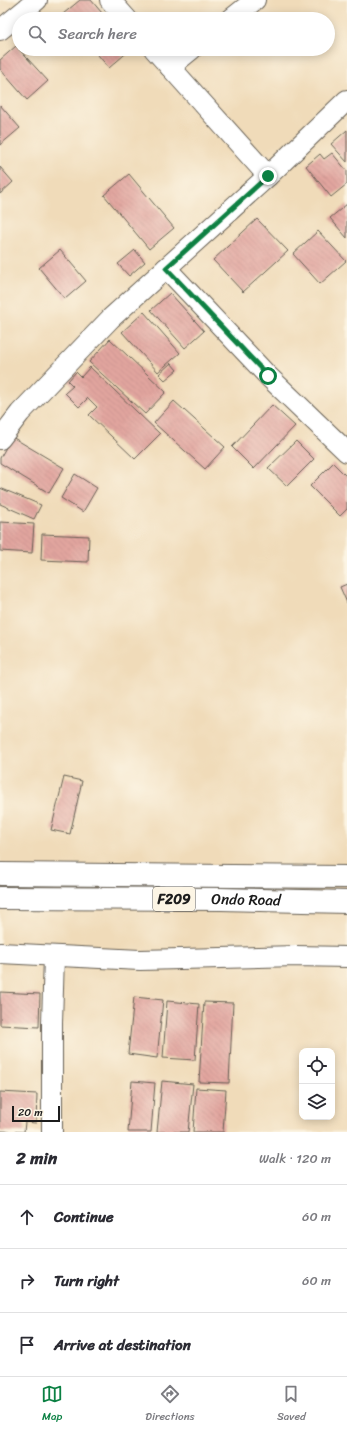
<!DOCTYPE html>
<html lang="en">
<head>
<meta charset="utf-8">
<style>
	body { margin:0; font-family:Sriracha,sans-serif; background:#f7f7f7; color:#2b2b33 }
	.controls { position:absolute; right:12px; bottom:12px; display:grid; overflow:hidden; border-radius:8px; box-shadow:0 2px 10px #0003 }
	.controls button { width:36px; height:36px; display:grid; place-items:center; padding:0; border:0; border-bottom:1px solid #e1e1e2; background:#fff; color:#2b2b33; font:20px sans-serif }
	.scale { position:absolute; left:12px; bottom:10px; width:48px; box-sizing:border-box; padding-left:4px; border:2px solid #1c1c1c; border-top:0; font-size:11px; line-height:14px; white-space:nowrap; color:#1c1c1c; -webkit-text-stroke:3px #fcf5e5; paint-order:stroke }
	.stop { position:absolute; width:12px; height:12px; margin:-9px; border:3px solid #0b8043; border-radius:50%; background:#fff }
	.stop.end { background:#0b8043; border-color:#fff; box-shadow:0 1px 4px #0008 }
	.list { margin:0; padding:0; list-style:none }
	h2 { display:flex; justify-content:space-between; align-items:center; height:52px; margin:0; padding:0 16px; font-size:17px }
	h2 small { font-size:13px; font-weight:400; color:#7c7c81 }
	.list li { display:grid; grid-template-columns:26px 1fr auto; gap:12px; align-items:center; box-sizing:border-box; height:64px; padding:0 16px; border-top:1px solid #e1e1e2 }
	.list b { display:block; font-size:15px; white-space:nowrap }
	.list em { font-size:13px; font-style:normal; color:#7c7c81 }
	.icon { flex:none; width:22px; height:22px; fill:none; stroke:currentColor; stroke-width:2; stroke-linecap:round; stroke-linejoin:round }
	.map { position:relative; flex:none; width:347px; height:1132px; overflow:hidden }
	.search { position:absolute; background:#fff; box-shadow:0 2px 10px #0003; left:12px; right:12px; top:12px; height:44px; display:flex; align-items:center; gap:10px; box-sizing:border-box; padding:0 14px; border-radius:22px; color:#7c7c81; font-size:15px }
	.sheet { height:244px; background:#fff }
	nav { display:flex; justify-content:space-around; align-items:center; box-sizing:border-box; height:56px; border-top:1px solid #e1e1e2; background:#fff; font-size:11px; color:#7c7c81 }
	nav a { display:grid; justify-items:center; gap:2px }
	nav .on { color:#0b8043 }
	.map>svg:first-child { display:block }
</style>
</head>
<body>
<div class="map">
<svg width="347" height="1132" viewBox="0 0 347 1132">
	<defs>
		<pattern id="building-back-hatch" width="6" height="6" patternUnits="userSpaceOnUse"><rect width="6" height="6" fill="#e2a59f"/><path d="M-1 5l2 2M0 0l6 6M5-1l2 2" fill="none" stroke="#c18d88"/></pattern>
	</defs>
	<rect width="100%" height="100%" fill="#fcf5e5"/>
	<filter id="ink" filterUnits="userSpaceOnUse"><feTurbulence type="fractalNoise" baseFrequency=".025" numOctaves="2"/><feDisplacementMap in="SourceGraphic" scale="8" xChannelSelector="R" yChannelSelector="G"/><feConvolveMatrix kernelMatrix="1 2 1 2 8 2 1 2 1" color-interpolation-filters="sRGB"/></filter>
	<filter id="wash" filterUnits="userSpaceOnUse"><feTurbulence type="fractalNoise" baseFrequency=".012" numOctaves="4" result="noise"/><feDisplacementMap in="SourceGraphic" scale="16" xChannelSelector="R" yChannelSelector="G"/><feGaussianBlur stdDeviation="0.9" result="paint"/><feColorMatrix in="noise" values="0 0 0 0 0 0 0 0 0 0 0 0 0 0 0 0 0 1.4 0 .05"/><feComposite in="paint" operator="in"/></filter>
	<g filter="url(#wash)">
		<rect width="100%" height="100%" fill="#f0dbb9"/>
		<g id="blocks">
			<g fill="url(#building-back-hatch)">
				<polygon points="80,0 91,0 107,19 68,19 63,14"/>
				<polygon points="16,46 48,81 27,100 0,69 0,60"/>
				<polygon points="93,49 131,49 109,68"/>
				<polygon points="0,105 20,128 0,145"/>
				<polygon points="347,130 347,162 331,144"/>
				<polygon points="332,153 347,171 347,184 331,197 306,166 320,154 324,159"/>
				<polygon points="0,167 13,182 0,194"/>
				<polygon points="129,174 174,228 149,249 104,195"/>
				<polygon points="347,204 347,238 330,218"/>
				<polygon points="257,219 288,251 243,292 213,260"/>
				<polygon points="318,231 346,261 320,284 293,254"/>
				<polygon points="60,250 86,281 65,299 39,268"/>
				<polygon points="135,250 145,262 129,276 118,264"/>
				<polygon points="170,293 204,331 185,348 151,310"/>
				<polygon points="144,312 180,353 158,372 122,332"/>
				<polygon points="110,339 166,392 145,414 89,362"/>
				<polygon points="171,363 177,370 165,380 159,374"/>
				<polygon points="90,367 160,434 135,459 89,415 97,407 88,398 79,407 65,393 73,386 68,381 76,372 81,377"/>
				<polygon points="174,401 225,447 205,469 154,423"/>
				<polygon points="272,405 295,426 254,469 232,447"/>
				<polygon points="12,437 64,468 49,493 0,463 0,458"/>
				<polygon points="296,441 314,459 287,486 268,468"/>
				<polygon points="333,463 347,477 347,509 340,516 310,486"/>
				<polygon points="75,474 97,488 83,512 61,498"/>
				<polygon points="0,488 41,505 34,519 0,504"/>
				<polygon points="0,522 34,524 32,553 0,551"/>
				<polygon points="42,534 89,536 88,562 41,560"/>
				<polygon points="347,584 347,603 340,587"/>
				<polygon points="64,777 82,781 70,834 51,830"/>
				<polygon points="0,992 40,994 39,1027 0,1025"/>
				<polygon points="134,997 163,1000 157,1058 128,1054"/>
				<polygon points="167,1001 199,1004 195,1060 163,1058"/>
				<polygon points="204,1002 233,1003 229,1083 199,1082"/>
				<polygon points="132,1081 155,1083 151,1132 128,1132"/>
				<polygon points="162,1081 193,1084 188,1132 157,1132"/>
				<polygon points="196,1088 226,1090 223,1132 193,1132"/>
				<polygon points="0,1092 37,1094 36,1123 25,1122 24,1132 0,1131"/>
			</g>
		</g>
	</g>
	<g filter="url(#ink)">
		<use href="#blocks" fill-opacity="0" stroke="#665f53" stroke-width="1"/>
		<g fill="none" stroke-linecap="round" stroke-linejoin="round">
			<defs>
				<g id="minor">
					<polyline points="110,0 127,19"/>
					<polyline points="231,19 255,0"/>
					<polyline points="0,30 37,0"/>
					<polyline points="154,49 268,176"/>
					<polyline points="170,67 192,49"/>
					<polyline points="166,268 268,376 347,452"/>
					<polyline points="0,439 20,413 111,318 268,176 347,100"/>
					<polyline points="0,953 140,960 296,956 347,957"/>
					<polyline points="52,1132 52,1023 54,956"/>
				</g>
				<g id="major">
					<polyline points="0,874 347,877"/>
					<path id="s1" d="M0 898 221 899 347 902"/>
				</g>
			</defs>
			<use href="#minor" stroke="#665f53" stroke-width="22"/>
			<use href="#major" stroke="#665f53" stroke-width="24"/>
			<use href="#minor" stroke="#fff" stroke-width="20"/>
			<use href="#major" stroke="#fff" stroke-width="22"/>
		</g>
	</g>
	<g fill="none" stroke-linecap="round" stroke-linejoin="round" filter="url(#ink)">
		<polyline stroke="#0b8043" stroke-width="5" points="268,176 166,268 268,376"/>
	</g>
	<g text-anchor="middle" dominant-baseline="central" stroke-width="4" stroke-linejoin="round" paint-order="stroke">
		<rect fill="#fcf5e5" stroke="#5f5d58" stroke-width="1" x="153" y="887" width="42" height="24" rx="3"/>
		<g font-size="14" font-weight="bold" fill="#1c1c1c">
			<text x="174" y="899">F209</text>
		</g>
		<g font-size="15" fill="#1c1c1c" stroke="#fcf5e5">
			<text stroke="none"><textPath href="#s1" startOffset="246">Ondo Road</textPath></text>
		</g>
	</g>
</svg>
<div class="controls">
<button><svg class="icon" aria-label="locate" viewBox="0 0 24 24"><circle cx="12" cy="12" r="6"/><path d="M12 2v4M12 18v4M2 12h4M18 12h4"/></svg></button>
<button><svg class="icon" aria-label="layers" viewBox="0 0 24 24"><path d="M12 4l9 5-9 5-9-5zM3 14l9 5 9-5"/></svg></button>
</div>
<div class="scale">20 m</div>
<div class="stop" style="left:268px;top:376px"></div>
<div class="stop end" style="left:268px;top:176px"></div>
<div class="search"><svg class="icon" aria-label="search" viewBox="0 0 24 24"><circle cx="10" cy="10" r="6"/><path d="M15 15l6 6"/></svg>Search here</div>
</div>
<section class="sheet">
<h2>2 min<small>Walk · 120 m</small></h2>
<ul class="list">
<li><svg class="icon" aria-label="ahead" viewBox="0 0 24 24"><path d="M12 20V5M6 11l6-6 6 6"/></svg><div><b>Continue</b></div><em>60 m</em></li>
<li><svg class="icon" aria-label="right" viewBox="0 0 24 24"><path d="M7 20v-9h11M14 6l5 5-5 5"/></svg><div><b>Turn right</b></div><em>60 m</em></li>
<li><svg class="icon" aria-label="arrive" viewBox="0 0 24 24"><path d="M6 21V4h12l-3 4 3 4H6"/></svg><div><b>Arrive at destination</b></div></li>
</ul>
</section>
<nav>
<a class="on"><svg class="icon" aria-label="map" viewBox="0 0 24 24"><path d="M3 6l6-2 6 2 6-2v14l-6 2-6-2-6 2zM9 4v14M15 6v14"/></svg>Map</a>
<a><svg class="icon" aria-label="directions" viewBox="0 0 24 24"><path d="M12 3l9 9-9 9-9-9zM9 14v-3h6M13 9l2 2-2 2"/></svg>Directions</a>
<a><svg class="icon" aria-label="saved" viewBox="0 0 24 24"><path d="M7 4h10v16l-5-4-5 4z"/></svg>Saved</a>
</nav>
</body>
</html>
